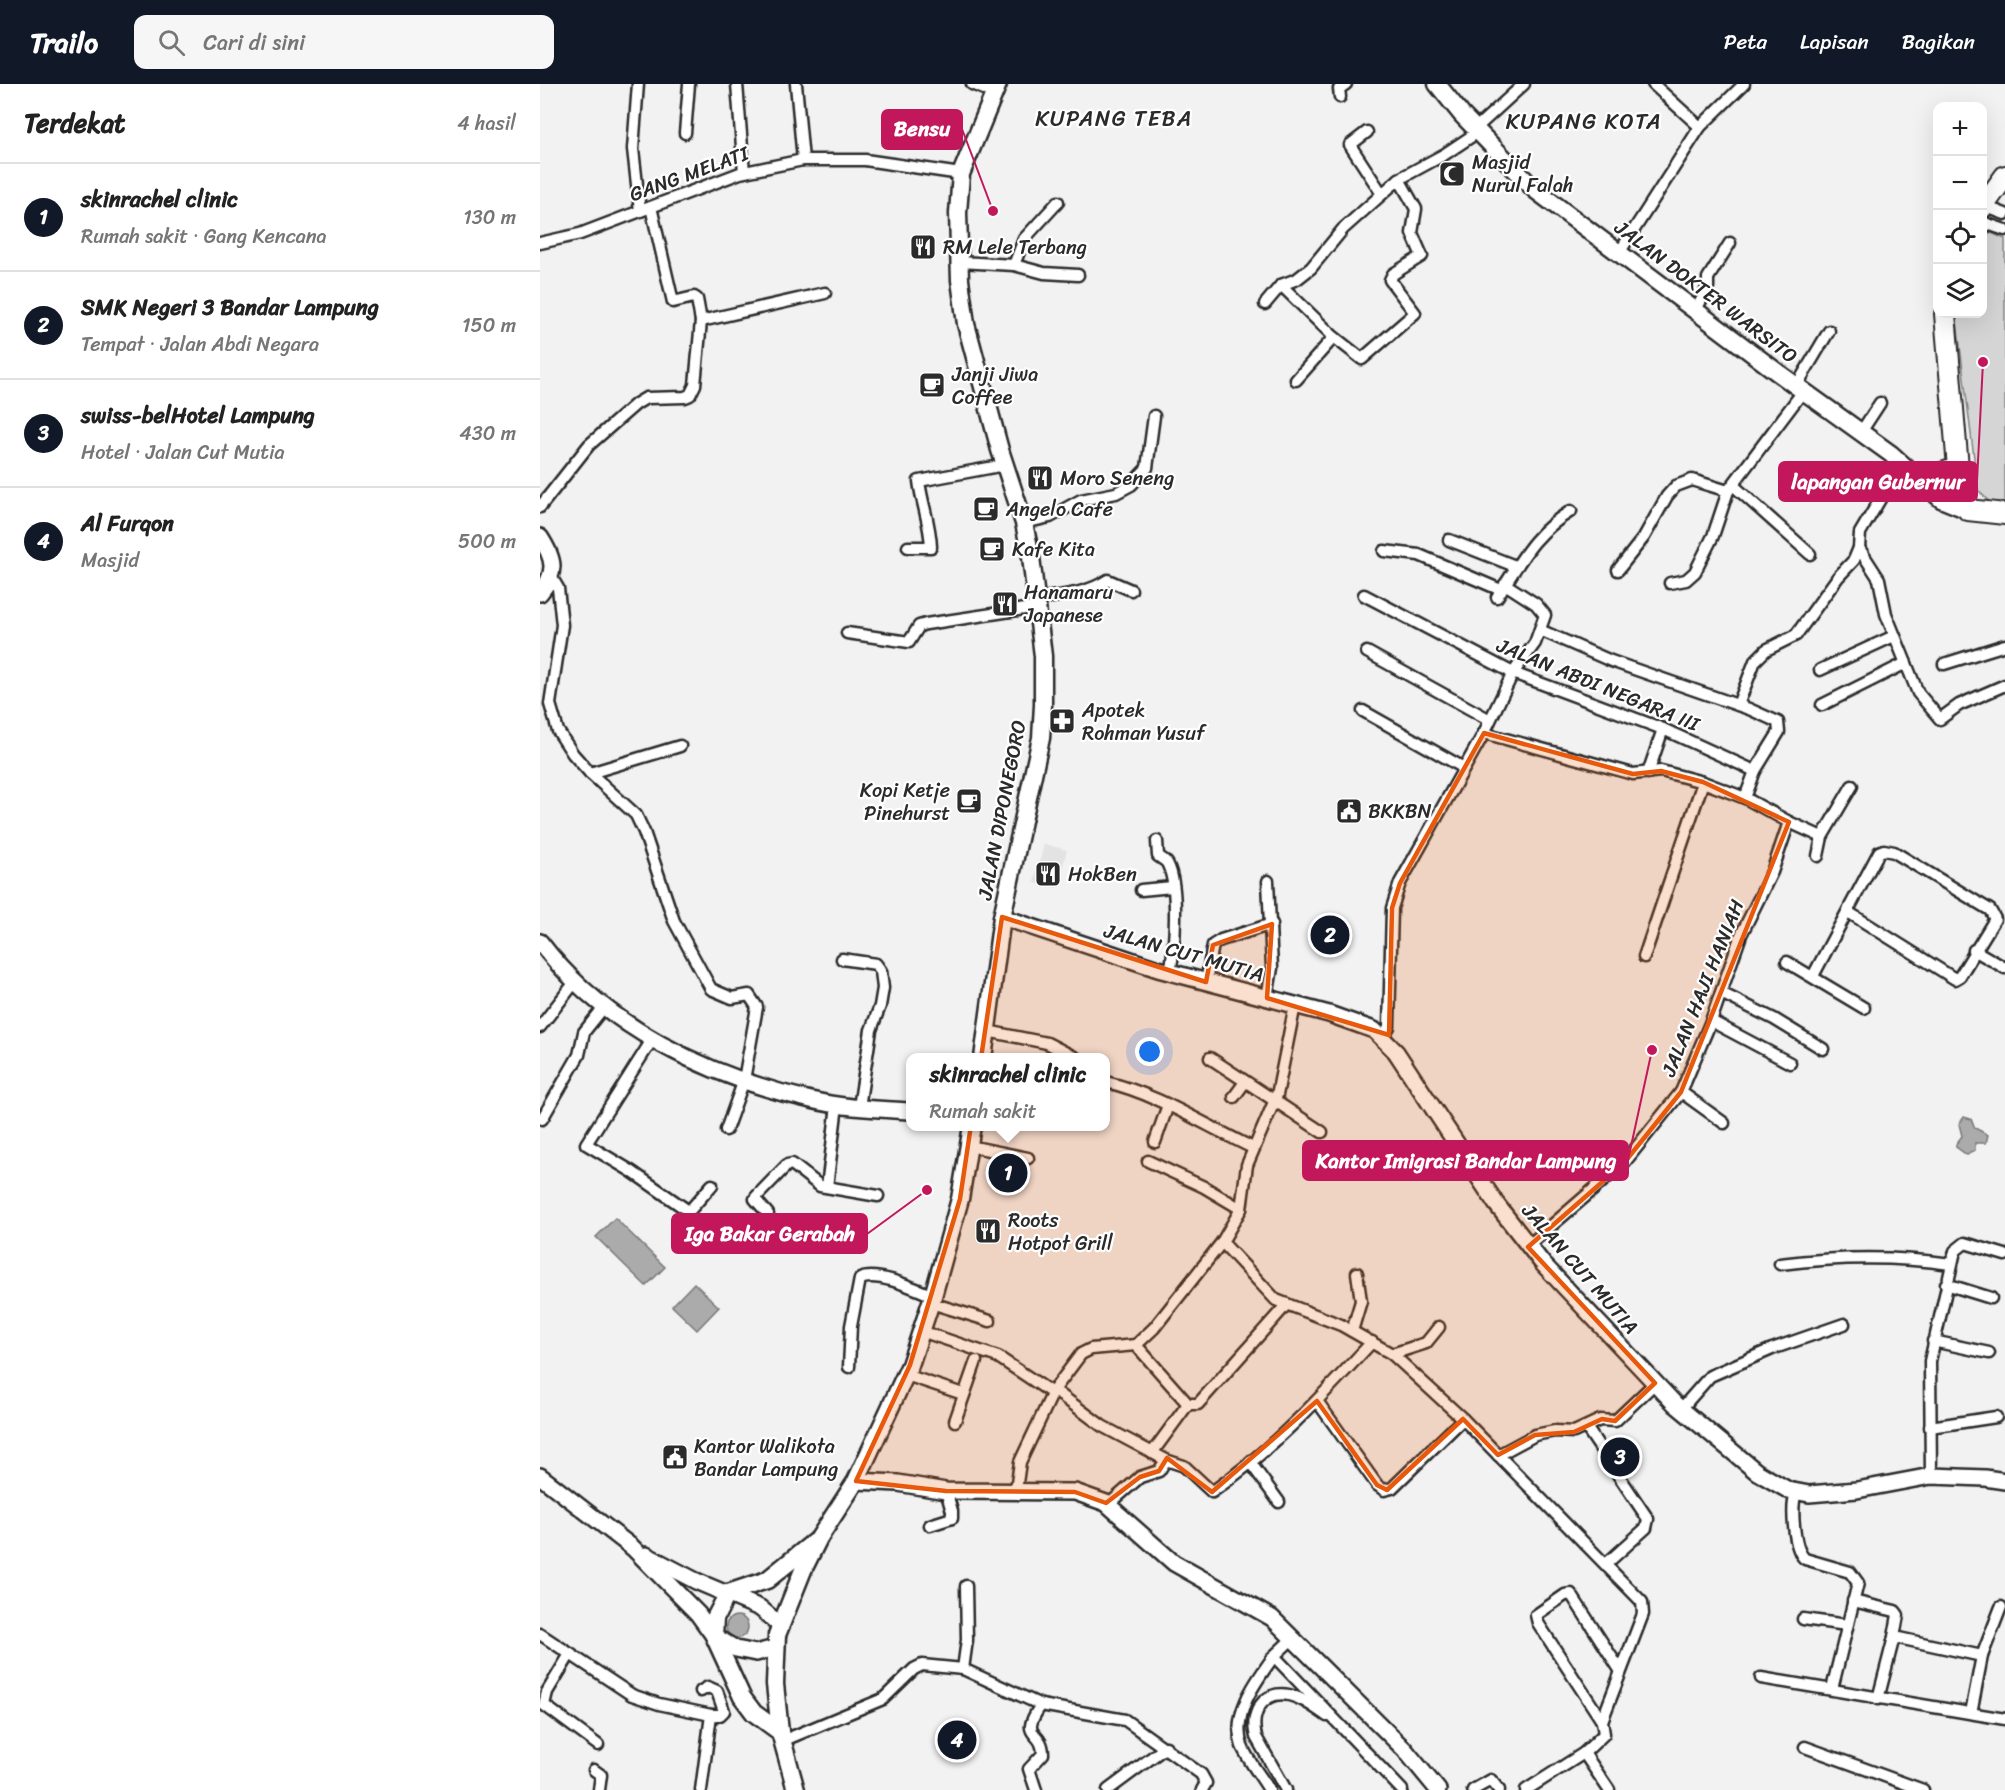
<!DOCTYPE html>
<html lang="id">
<head>
<meta charset="utf-8">
<style>
	body { margin:0; font-family:Sriracha,sans-serif; background:#f6f6f6; color:#222 }
	.controls { position:absolute; right:18px; top:18px; display:grid; overflow:hidden; border-radius:12px; box-shadow:0 6px 24px #0002 }
	.controls button { width:54px; height:54px; display:grid; place-items:center; padding:0; border:0; border-bottom:2px solid #e0e0e0; background:#fff; color:#222; font:30px sans-serif }
	.you { position:absolute; left:610px; top:968px; width:21px; height:21px; margin:-15px; border:4px solid #fff; border-radius:50%; background:#1a73e8; box-shadow:0 0 0 9px #1a73e833 }
	.badge { display:grid; place-items:center; width:39px; height:39px; border-radius:50%; background:#111827; color:#fff; font-size:20px; font-weight:700 }
	.pin { position:absolute; translate:-50% -50%; border:3px solid #fff; box-shadow:0 2px 6px #0006 }
	.popup { position:absolute; left:366px; top:969px; width:204px; height:78px; box-sizing:border-box; display:grid; place-content:center; border-radius:12px; background:#fff; filter:drop-shadow(0 2px 4px #0005); font-size:20px; white-space:nowrap; color:#767676 }
	.popup b { font-size:22px; color:#222 }
	.popup::after { content:''; position:absolute; left:50%; top:100%; margin-left:-12px; border:12px solid transparent; border-top-color:#fff }
	.list { margin:0; padding:0; list-style:none }
	h2 { display:flex; justify-content:space-between; align-items:center; height:78px; margin:0; padding:0 24px; font-size:26px }
	h2 small { font-size:20px; font-weight:400; color:#767676 }
	.list li { display:grid; grid-template-columns:39px 1fr auto; gap:18px; align-items:center; box-sizing:border-box; height:108px; padding:0 24px; border-top:2px solid #e0e0e0 }
	.list b { display:block; font-size:22px; white-space:nowrap }
	.list p { margin:0; font-size:20px; white-space:nowrap; color:#767676 }
	.list em { font-size:20px; font-style:normal; color:#767676 }
	.icon { flex:none; width:33px; height:33px; fill:none; stroke:currentColor; stroke-width:2; stroke-linecap:round; stroke-linejoin:round }
	.map { position:relative; flex:none; width:1465px; height:1706px; overflow:hidden }
	header { display:flex; align-items:center; gap:36px; box-sizing:border-box; height:84px; padding:0 30px; background:#111827; color:#fff }
	header strong { font-size:28px }
	nav { display:flex; gap:33px; margin-inline-start:auto; font-size:21px }
	.search { width:420px; height:54px; background:#f6f6f6; display:flex; align-items:center; gap:15px; box-sizing:border-box; padding:0 21px; border-radius:12px; color:#767676; font-size:22px }
	main { display:flex }
	aside { flex:1; background:#fff }
	.map>svg:first-child { display:block }
</style>
</head>
<body>
<header>
<strong>Trailo</strong>
<div class="search"><svg class="icon" aria-label="search" viewBox="0 0 24 24"><circle cx="10" cy="10" r="6"/><path d="M15 15l6 6"/></svg>Cari di sini</div>
<nav><a>Peta</a><a>Lapisan</a><a>Bagikan</a></nav>
</header>
<main>
<aside>
<h2>Terdekat<small>4 hasil</small></h2>
<ul class="list">
<li><span class="badge">1</span><div><b>skinrachel clinic</b><p>Rumah sakit · Gang Kencana</p></div><em>130 m</em></li>
<li><span class="badge">2</span><div><b>SMK Negeri 3 Bandar Lampung</b><p>Tempat · Jalan Abdi Negara</p></div><em>150 m</em></li>
<li><span class="badge">3</span><div><b>swiss-belHotel Lampung</b><p>Hotel · Jalan Cut Mutia</p></div><em>430 m</em></li>
<li><span class="badge">4</span><div><b>Al Furqon</b><p>Masjid</p></div><em>500 m</em></li>
</ul>
</aside>
<div class="map">
<svg width="1465" height="1706" viewBox="0 0 1465 1706">
	<rect width="100%" height="100%" fill="#f2f2f2"/>
	<filter id="ink" filterUnits="userSpaceOnUse"><feTurbulence type="fractalNoise" baseFrequency=".0167" numOctaves="2"/><feDisplacementMap in="SourceGraphic" scale="12" xChannelSelector="R" yChannelSelector="G"/><feConvolveMatrix kernelMatrix="1 2 1 2 8 2 1 2 1" color-interpolation-filters="sRGB"/></filter>
	<g filter="url(#ink)">
		<polygon fill="#e3e3e3" points="504,760 527,766 517,804 494,799"/>
		<polygon fill="#d5d5d5" stroke="#808080" stroke-width="1.5" points="1449,148 1465,155 1465,424 1454,423 1438,406 1416,230 1442,230 1443,162"/>
		<g fill="#ababab" stroke="#787878" stroke-width="1.5">
			<polygon points="1424,1033 1431,1035 1435,1044 1448,1051 1446,1059 1435,1059 1435,1066 1427,1071 1416,1063 1416,1060 1422,1052 1419,1040"/>
			<polygon points="75,1134 125,1183 106,1202 56,1153"/>
			<polygon points="154,1199 179,1223 157,1246 132,1222"/>
			<circle cx="197" cy="1543" r="11"/>
		</g>
		<g fill="none" stroke-linecap="round" stroke-linejoin="round">
			<defs>
				<g id="street">
					<polyline points="98,0 93,65 100,127"/>
					<polyline points="197,0 204,88"/>
					<polyline points="256,0 263,76"/>
					<polyline points="432,0 454,9"/>
					<polyline points="1113,0 1160,43"/>
					<polyline points="800,13 799,5 806,0"/>
					<polyline points="936,44 984,0"/>
					<polyline points="827,48 810,61 842,110"/>
					<polyline points="145,49 149,0"/>
					<polyline points="1444,122 1465,130"/>
					<polyline points="1442,138 1465,146"/>
					<polyline points="0,159 40,150 200,89 263,76 325,76 421,90"/>
					<polyline points="1079,169 1160,43 1204,0"/>
					<polyline points="419,178 474,181 484,155 518,118"/>
					<polyline points="474,181 504,189 538,191"/>
					<polyline points="741,201 794,253 822,275 875,229 850,196 853,190 882,172 872,149 876,125 859,95"/>
					<polyline points="725,220 741,201 757,195 771,184 803,145 859,95 905,70 938,48"/>
					<polyline points="1156,226 1168,203 1168,194 1190,159"/>
					<polyline points="161,237 285,209"/>
					<polyline points="756,296 794,253"/>
					<polyline points="1257,301 1289,247"/>
					<polyline points="1321,348 1340,319"/>
					<polyline points="1193,401 1270,470"/>
					<polyline points="0,423 49,361 96,320 106,314 145,313 150,311 155,301 161,237 157,215 154,213 133,218 111,123"/>
					<polyline points="484,439 510,433 541,416 576,409 591,401 607,384 614,332"/>
					<polyline points="909,456 975,482"/>
					<path d="M368 463H391C390 438 382 421 379 397L465 381"/>
					<polyline points="1319,464 1339,495 1346,530 1378,609 1400,635 1419,621 1465,601"/>
					<polyline points="844,467 879,471 961,506"/>
					<polyline points="1078,486 1104,453 1127,412 1136,402 1152,396 1188,407"/>
					<polyline points="12,494 18,504 22,541 10,620 18,647 33,670 50,689 96,731 104,748 134,837 171,905 192,914 209,911 217,923 204,996 186,1046"/>
					<polyline points="1130,499 1146,496 1155,488 1173,452 1188,407 1264,306"/>
					<polyline points="824,511 973,589 1123,645 1215,687"/>
					<path d="M957 513C981 477 993 450 1031 427"/>
					<path d="M498 515C522 511 547 510 568 496L591 506"/>
					<polyline points="1000,546 1071,577 1209,625 1238,638 1239,648 1215,687 1205,714"/>
					<polyline points="307,549 369,558 379,542 386,540 498,523"/>
					<polyline points="827,568 950,636"/>
					<polyline points="1404,580 1465,561"/>
					<polyline points="1280,586 1354,552"/>
					<polyline points="1198,621 1215,577 1226,566 1256,551 1298,493 1314,476 1319,464 1320,449 1361,380"/>
					<polyline points="1282,621 1366,579"/>
					<polyline points="823,627 924,684"/>
					<polyline points="944,649 973,589 995,559 1005,531 996,520 965,500"/>
					<polyline points="50,689 140,662"/>
					<polyline points="1108,689 1123,645"/>
					<polyline points="1249,738 1282,753"/>
					<path d="M617 757 618 772C622 775 627 777 628 781 639 803 635 864 630 888"/>
					<polyline points="1278,772 1282,753 1312,702"/>
					<polyline points="601,806 632,803"/>
					<polyline points="1434,866 1465,884"/>
					<polyline points="1104,873 1163,698"/>
					<polyline points="302,875 336,880 341,887 343,904 340,922 331,946 319,1023"/>
					<polyline points="1247,878 1324,924"/>
					<polyline points="1273,892 1339,768 1344,766 1354,768 1450,826 1455,835 1420,892 1415,895 1308,828"/>
					<polyline points="666,898 673,861 681,856 732,840"/>
					<polyline points="1181,909 1234,935 1283,965"/>
					<polyline points="727,914 732,884 728,797"/>
					<polyline points="1171,937 1250,979"/>
					<polyline points="0,943 35,898"/>
					<polyline points="447,947 507,959 536,974"/>
					<polyline points="843,952 849,943 852,824 860,799 944,649 1093,690 1121,687 1163,698 1205,714 1249,738 1232,788 1201,851 1171,937 1141,1008 1084,1079 988,1162"/>
					<polyline points="112,956 46,1060 91,1087 147,1126 151,1125 172,1101"/>
					<polyline points="670,974 782,1048"/>
					<path d="M566 998C618 1010 664 1041 713 1064"/>
					<polyline points="1141,1008 1184,1039"/>
					<polyline points="694,1013 705,998"/>
					<polyline points="2,1035 39,971 44,948 64,923"/>
					<polyline points="615,1058 628,1021"/>
					<polyline points="429,1062 488,1074"/>
					<polyline points="608,1077 664,1103 701,1125"/>
					<polyline points="287,1103 297,1021"/>
					<polyline points="228,1130 215,1115 216,1113 247,1081 252,1080 280,1102 338,1112"/>
					<polyline points="682,1158 736,1216 801,1241 852,1270 923,1335 1102,1518 1103,1530 1062,1637 1064,1650 1044,1669 986,1706"/>
					<path d="M1240 1180C1296 1173 1356 1172 1411 1180"/>
					<polyline points="1406,1200 1451,1214"/>
					<polyline points="391,1219 450,1237"/>
					<polyline points="381,1247 458,1273 512,1309"/>
					<polyline points="812,1247 821,1217 817,1189"/>
					<polyline points="1393,1257 1449,1269"/>
					<polyline points="596,1261 648,1320 658,1320 747,1220"/>
					<polyline points="852,1270 886,1259 899,1243"/>
					<path d="M309 1283 311 1242 320 1195C338 1187 376 1205 393 1212"/>
					<polyline points="366,1291 423,1310"/>
					<polyline points="514,1306 562,1342 626,1376 619,1387 600,1393 568,1421"/>
					<polyline points="777,1317 837,1401 844,1406 852,1404 923,1335"/>
					<polyline points="1141,1325 1170,1292 1232,1265 1304,1240"/>
					<polyline points="415,1337 436,1277"/>
					<polyline points="1046,1343 1108,1435 1106,1444 1066,1480"/>
					<polyline points="1390,1343 1456,1333"/>
					<polyline points="612,1369 648,1320"/>
					<polyline points="958,1371 995,1351 1015,1347 1034,1348 1060,1336 1075,1337 1115,1299"/>
					<path d="M626 1376 644 1382 672 1408C732 1366 783 1311 832 1258"/>
					<polyline points="710,1378 739,1418"/>
					<polyline points="1391,1392 1390,1277 1415,1167 1425,1159 1465,1171"/>
					<polyline points="476,1406 480,1378 514,1306 541,1270 551,1265 596,1261 614,1244 682,1158 701,1125 707,1081 737,1011 755,921"/>
					<path d="M1256 1409C1251 1422 1253 1465 1265 1475L1310 1488 1318 1499 1292 1605"/>
					<polyline points="390,1441 412,1434 412,1427 406,1407"/>
					<polyline points="1313,1517 1355,1527 1358,1531 1354,1553"/>
					<polyline points="1263,1535 1307,1541"/>
					<polyline points="0,1550 92,1611 119,1620 171,1631 180,1631 184,1627 177,1607 168,1603 161,1607"/>
					<polyline points="30,1570 7,1608 4,1621 58,1661"/>
					<polyline points="734,1572 753,1554"/>
					<polyline points="423,1585 427,1556 426,1502"/>
					<polyline points="1221,1594 1465,1635"/>
					<polyline points="1338,1615 1354,1553 1442,1572"/>
					<polyline points="1431,1629 1442,1572 1461,1523"/>
					<polyline points="1062,1637 998,1539 996,1531 1025,1511 1031,1510 1080,1586"/>
					<polyline points="242,1657 343,1615 374,1585 382,1581 423,1585 501,1621 585,1636 661,1690 666,1699 662,1706"/>
					<polyline points="1265,1663 1383,1706"/>
					<polyline points="1044,1669 1069,1706"/>
					<polyline points="54,1686 61,1691 59,1706"/>
					<polyline points="161,1706 171,1631"/>
					<path d="M496 1706 489 1685 503 1670C503 1644 477 1656 501 1621"/>
					<polyline points="568,1706 626,1663"/>
					<path d="M729 1706C721 1692 708 1677 702 1662 691 1630 716 1597 734 1572L862 1706"/>
					<path d="M746 1706 716 1653C710 1630 722 1606 749 1611 763 1614 775 1624 787 1632"/>
					<polyline points="933,1706 951,1696 959,1706"/>
				</g>
				<g id="secondary">
					<path d="M0 453C15 476 17 488 0 509"/>
					<polyline points="462,833 618,885 789,930 834,946 856,968 957,1121 1003,1180 1135,1320 1217,1388 1248,1406 1269,1410 1317,1406 1391,1392 1445,1394 1465,1397"/>
					<path d="M0 858C64 943 169 993 271 1016 303 1024 337 1025 370 1027"/>
					<polyline points="0,1392 93,1464 158,1530 174,1552 196,1565 216,1569 235,1564"/>
					<polyline points="316,1397 358,1399 406,1407 535,1408 566,1419 634,1479 732,1534 865,1666 898,1706"/>
					<polyline points="106,1471 156,1497 220,1524 240,1541"/>
				</g>
				<g id="primary">
					<polyline points="897,0 922,31 994,105 1237,288 1351,370 1401,415 1428,426"/>
					<polyline points="443,974 462,833 501,654 503,621 503,572 491,473 484,439 460,366 426,240 420,196 418,129 421,90 458,0"/>
					<polyline points="240,1648 214,1629 202,1613 174,1552 175,1534 188,1509 227,1496 274,1458"/>
					<polyline points="256,1706 240,1648 235,1600 237,1551 263,1486 279,1454 316,1397 370,1281 393,1212 420,1115 432,1042"/>
				</g>
				<g id="highway">
					<polyline points="1442,124 1465,92"/>
					<polyline points="1405,230 1418,384 1428,426 1465,430"/>
					<polyline points="1380,396 1418,384"/>
				</g>
			</defs>
			<use href="#street" stroke="#2b2b2b" stroke-width="15"/>
			<use href="#secondary" stroke="#2b2b2b" stroke-width="20"/>
			<use href="#primary" stroke="#2b2b2b" stroke-width="21"/>
			<use href="#highway" stroke="#2b2b2b" stroke-width="24"/>
			<use href="#street" stroke="#fff" stroke-width="10"/>
			<use href="#secondary" stroke="#fff" stroke-width="15"/>
			<use href="#primary" stroke="#fff" stroke-width="16"/>
			<use href="#highway" stroke="#fff" stroke-width="20"/>
		</g>
	</g>
	<path fill="#e8590c" fill-opacity="0.2" stroke="#e8590c" stroke-width="4.5" stroke-linejoin="round" d="M944 649 1093 690 1121 687 1163 698 1249 738 1141 1008 1084 1079 988 1163 1115 1299 1075 1337 1062 1335 1034 1348 995 1351 958 1371 923 1335 847 1406 837 1401 777 1317 672 1408 627 1374 619 1387 600 1393 566 1419 535 1408 406 1407 316 1397 370 1281 420 1115 462 833 666 898 673 861 732 840 727 914 849 951 852 824 860 799Z"/>
	<defs>
		<symbol id="mosque-square" viewBox="-11 -11 22 22"><rect x="-9" y="-9" width="18" height="18" rx="4" fill="#2b2b2b" stroke="#fff"/><path d="M3.5-4.9A6 6 0 1 0 3.5 4.9A5 5 0 1 1 3.5-4.9Z" fill="#fff"/></symbol>
		<symbol id="restaurant-square" viewBox="-11 -11 22 22"><rect x="-9" y="-9" width="18" height="18" rx="4" fill="#2b2b2b" stroke="#fff"/><path d="M-5-6h1v4h1v-4h1v4h1v-4h1v5L-1.5 .5V6h-2V.5L-5-1ZM5-6V6H3V1.5H1.5Q1.5-4 5-6Z" fill="#fff"/></symbol>
		<symbol id="cafe-square" viewBox="-11 -11 22 22"><rect x="-9" y="-9" width="18" height="18" rx="4" fill="#2b2b2b" stroke="#fff"/><path d="M-5.5-4.5H6V0H3Q3 3.5 0 3.5H-2.5Q-5.5 3.5-5.5 0ZM3-3.2v2h1.7v-2ZM-6 4.5H4V6H-6Z" fill="#fff"/></symbol>
		<symbol id="pharmacy-square" viewBox="-11 -11 22 22"><rect x="-9" y="-9" width="18" height="18" rx="4" fill="#2b2b2b" stroke="#fff"/><path d="M-2-6h4v4h4v4h-4v4h-4v-4h-4v-4h4Z" fill="#fff"/></symbol>
		<symbol id="civic-square" viewBox="-11 -11 22 22"><rect x="-9" y="-9" width="18" height="18" rx="4" fill="#2b2b2b" stroke="#fff"/><path d="M-.6-6.5H3V-4.5H.6V-3L4-1V1h2V6H-6V1h2V-1L-.6-3ZM-1.2 2.5V6h2.4V2.5Z" fill="#fff"/></symbol>
	</defs>
	<g fill-rule="evenodd">
		<use href="#mosque-square" x="897" y="75" width="30" height="30"/>
		<use href="#restaurant-square" x="368" y="148" width="30" height="30"/>
		<use href="#cafe-square" x="377" y="286" width="30" height="30"/>
		<use href="#restaurant-square" x="485" y="379" width="30" height="30"/>
		<use href="#cafe-square" x="431" y="410" width="30" height="30"/>
		<use href="#cafe-square" x="437" y="450" width="30" height="30"/>
		<use href="#restaurant-square" x="450" y="505" width="30" height="30"/>
		<use href="#pharmacy-square" x="507" y="622" width="30" height="30"/>
		<use href="#cafe-square" x="414" y="702" width="30" height="30"/>
		<use href="#civic-square" x="794" y="712" width="30" height="30"/>
		<use href="#restaurant-square" x="493" y="775" width="30" height="30"/>
		<use href="#restaurant-square" x="433" y="1132" width="30" height="30"/>
		<use href="#civic-square" x="120" y="1358" width="30" height="30"/>
	</g>
	<g text-anchor="middle" dominant-baseline="central" stroke-width="4.5" stroke-linejoin="round" paint-order="stroke">
		<g font-size="20" fill="#2b2b2b" stroke="#fff" text-anchor="start">
			<text x="932" y="78">Masjid<tspan x="932" dy="23">Nurul Falah</tspan></text>
			<text x="403" y="163">RM Lele Terbang</text>
			<text x="412" y="290">Janji Jiwa<tspan x="412" dy="23">Coffee</tspan></text>
			<text x="520" y="394">Moro Seneng</text>
			<text x="466" y="425">Angelo Cafe</text>
			<text x="472" y="465">Kafe Kita</text>
			<text x="484" y="508">Hanamaru<tspan x="484" dy="23">Japanese</tspan></text>
			<text x="542" y="626">Apotek<tspan x="542" dy="23">Rohman Yusuf</tspan></text>
			<text x="410" y="706" text-anchor="end">Kopi Ketje<tspan x="410" dy="23">Pinehurst</tspan></text>
			<text x="828" y="727">BKKBN</text>
			<text x="528" y="790">HokBen</text>
			<text x="468" y="1136">Roots<tspan x="468" dy="23">Hotpot Grill</tspan></text>
			<text x="154" y="1362">Kantor Walikota<tspan x="154" dy="23">Bandar Lampung</tspan></text>
		</g>
		<g font-size="20" fill="#2b2b2b" stroke="#fff">
			<text transform="translate(149 90) rotate(-20)">GANG MELATI</text>
			<text transform="translate(1166 208) rotate(37)">JALAN DOKTER WARSITO</text>
			<text transform="translate(1058 601) rotate(22)">JALAN ABDI NEGARA III</text>
			<text transform="translate(462 726) rotate(-79)">JALAN DIPONEGORO</text>
			<text transform="translate(644 869) rotate(16)">JALAN CUT MUTIA</text>
			<text transform="translate(1163 904) rotate(-68)">JALAN HAJI HANIAH</text>
			<text transform="translate(1040 1185) rotate(49)">JALAN CUT MUTIA</text>
		</g>
		<g font-size="22" letter-spacing="1.5" fill="#2b2b2b" stroke="#fff">
			<text x="574" y="34">KUPANG TEBA</text>
			<text x="1044" y="37">KUPANG KOTA</text>
		</g>
	</g>
	<path fill="none" stroke="#c2185b" stroke-width="2" d="M453 127L422 45M1443 278L1437 397M1112 966L1088 1076M387 1106L327 1150"/>
	<g fill="#c2185b" stroke="#fff" stroke-width="2">
		<circle cx="453" cy="127" r="6"/>
		<circle cx="1443" cy="278" r="6"/>
		<circle cx="1112" cy="966" r="6"/>
		<circle cx="387" cy="1106" r="6"/>
	</g>
	<g fill="#c2185b" stroke="#c2185b" stroke-width="2">
		<rect x="342" y="26" width="80" height="39" rx="6"/>
		<rect x="1239" y="378" width="198" height="39" rx="6"/>
		<rect x="763" y="1057" width="325" height="39" rx="6"/>
		<rect x="132" y="1130" width="195" height="39" rx="6"/>
	</g>
	<g font-size="21" text-anchor="middle" font-weight="bold" fill="#fff">
		<text x="382" y="52">Bensu</text>
		<text x="1338" y="405">lapangan Gubernur</text>
		<text x="926" y="1084">Kantor Imigrasi Bandar Lampung</text>
		<text x="230" y="1157">Iga Bakar Gerabah</text>
	</g>
</svg>
<div class="controls">
<button>+</button>
<button>−</button>
<button><svg class="icon" aria-label="locate" viewBox="0 0 24 24"><circle cx="12" cy="12" r="6"/><path d="M12 2v4M12 18v4M2 12h4M18 12h4"/></svg></button>
<button><svg class="icon" aria-label="layers" viewBox="0 0 24 24"><path d="M12 4l9 5-9 5-9-5zM3 14l9 5 9-5"/></svg></button>
</div>
<div class="you"></div>
<div class="pin badge" style="left:468px;top:1089px">1</div>
<div class="popup"><b>skinrachel clinic</b>Rumah sakit</div>
<div class="pin badge" style="left:790px;top:851px">2</div>
<div class="pin badge" style="left:1080px;top:1373px">3</div>
<div class="pin badge" style="left:417px;top:1656px">4</div>
</div>
</main>
</body>
</html>
